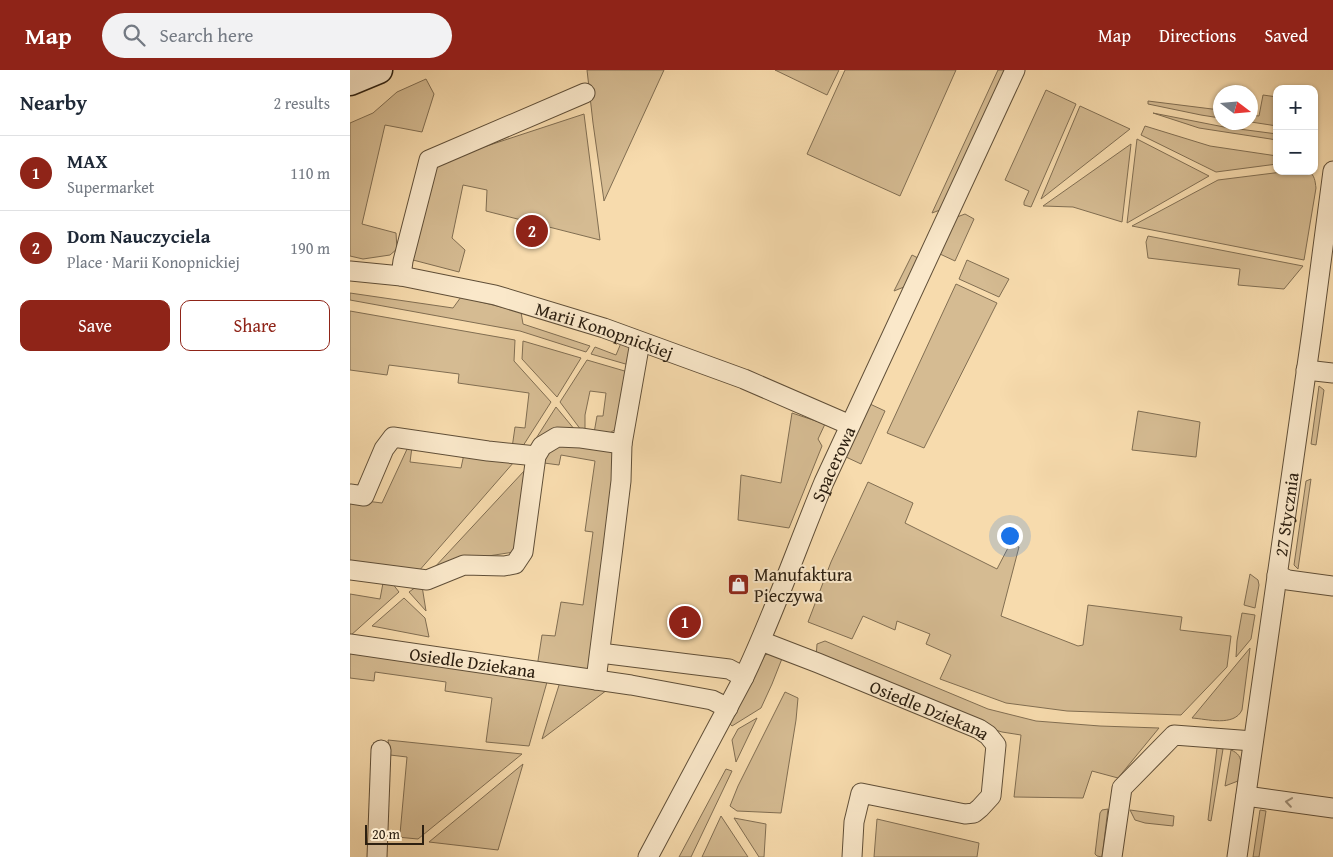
<!DOCTYPE html>
<html lang="en">
<head>
<meta charset="utf-8">
<style>
	body { margin:0; font-family:"Gentium Book Plus",serif; background:#f2f2f3; color:#1f2937 }
	.controls { position:absolute; right:15px; top:15px; display:grid; overflow:hidden; border-radius:10px; box-shadow:0 1px 4px #0004 }
	.controls button { width:45px; height:45px; display:grid; place-items:center; padding:0; border:0; border-bottom:1px solid #e0e1e3; background:#fff; color:#1f2937; font:25px sans-serif }
	.compass { position:absolute; left:863px; top:15px; width:45px; height:45px; border-radius:50%; background:#fff; box-shadow:0 1px 4px #0004; rotate:106deg }
	.scale { position:absolute; left:15px; bottom:12px; width:59px; box-sizing:border-box; padding-left:5px; border:2px solid #2d2011; border-top:0; font-size:14px; line-height:18px; white-space:nowrap; color:#2d2011; -webkit-text-stroke:4px #fae8ca; paint-order:stroke }
	.you { position:absolute; left:659px; top:465px; width:18px; height:18px; margin:-12px; border:4px solid #fff; border-radius:50%; background:#1a73e8; box-shadow:0 0 0 8px #1a73e833 }
	.badge { display:grid; place-items:center; width:32px; height:32px; border-radius:50%; background:#8f2418; color:#fff; font-size:16px; font-weight:700 }
	.pin { position:absolute; translate:-50% -50%; border:2px solid #fff; box-shadow:0 1px 5px #0006 }
	.list { margin:0; padding:0; list-style:none }
	h2 { display:flex; justify-content:space-between; align-items:center; height:65px; margin:0; padding:0 20px; font-size:21px }
	h2 small { font-size:16px; font-weight:400; color:#747a83 }
	.list li { display:grid; grid-template-columns:32px 1fr auto; gap:15px; align-items:center; box-sizing:border-box; height:75px; padding:0 20px; border-top:1px solid #e0e1e3 }
	.list b { display:block; font-size:19px; white-space:nowrap }
	.list p { margin:0; font-size:16px; white-space:nowrap; color:#747a83 }
	.list em { font-size:16px; font-style:normal; color:#747a83 }
	.actions { display:flex; gap:10px; padding:15px 20px }
	.actions a { flex:1; padding:11px 0; border:1px solid #8f2418; border-radius:10px; text-align:center; font-size:18px; color:#8f2418 }
	.actions .main { background:#8f2418; color:#fff }
	.icon { flex:none; width:28px; height:28px; fill:none; stroke:currentColor; stroke-width:2; stroke-linecap:round; stroke-linejoin:round }
	.map { position:relative; flex:none; width:983px; height:787px; overflow:hidden }
	header { display:flex; align-items:center; gap:30px; box-sizing:border-box; height:70px; padding:0 25px; background:#8f2418; color:#fff }
	header strong { font-size:24px }
	nav { display:flex; gap:28px; margin-inline-start:auto; font-size:18px }
	.search { width:350px; height:45px; background:#f2f2f3; display:flex; align-items:center; gap:12px; box-sizing:border-box; padding:0 18px; border-radius:28px; color:#747a83; font-size:19px }
	main { display:flex }
	aside { flex:1; background:#fff }
	.map>svg:first-child { display:block }
</style>
</head>
<body>
<header>
<strong>Map</strong>
<div class="search"><svg class="icon" aria-label="search" viewBox="0 0 24 24"><circle cx="10" cy="10" r="6"/><path d="M15 15l6 6"/></svg>Search here</div>
<nav><a>Map</a><a>Directions</a><a>Saved</a></nav>
</header>
<main>
<aside>
<h2>Nearby<small>2 results</small></h2>
<ul class="list">
<li><span class="badge">1</span><div><b>MAX</b><p>Supermarket</p></div><em>110 m</em></li>
<li><span class="badge">2</span><div><b>Dom Nauczyciela</b><p>Place · Marii Konopnickiej</p></div><em>190 m</em></li>
</ul>
<div class="actions"><a class="main">Save</a><a>Share</a></div>
</aside>
<div class="map">
<svg width="983" height="787" viewBox="0 0 983 787">
	<rect width="100%" height="100%" fill="#f7dbad"/>
	<filter id="stains"><feTurbulence type="fractalNoise" baseFrequency=".004" numOctaves="4"/><feColorMatrix values="0 0 0 0 .2 0 0 0 0 .09 0 0 0 0 .02 0 0 0 .5 -.17"/></filter>
	<radialGradient id="worn" r=".72"><stop offset=".6" stop-color="#630" stop-opacity="0"/><stop offset="1" stop-color="#630" stop-opacity=".3"/></radialGradient>
	<g fill="#d5bb92" stroke="#816e52">
		<polygon points="237,0 314,0 254,131 243,53"/>
		<polygon points="425,0 489,0 477,25"/>
		<polygon points="495,0 606,0 550,126 457,84"/>
		<polygon points="648,0 655,0 590,140 582,143"/>
		<polygon points="76,9 84,24 72,62 35,55 12,154 46,163 47,179 40,185 13,189 0,186 0,53 23,43 47,22"/>
		<polygon points="696,20 726,34 681,137 674,135 674,132 679,121 655,110"/>
		<polygon points="913,25 927,27 927,56 901,52 901,45 909,46"/>
		<polygon points="798,31 870,40 870,48 851,45 798,34"/>
		<polygon points="730,36 780,59 691,129"/>
		<polygon points="803,43 874,57 927,64 927,70 849,58"/>
		<polygon points="234,44 250,170 136,141 137,120 113,115 102,168 115,180 109,202 63,190 82,106 87,96 94,90"/>
		<polygon points="795,56 860,76 927,86 927,94 866,102 791,65"/>
		<polygon points="787,69 859,106 777,153"/>
		<polygon points="781,74 772,152 723,137 693,136"/>
		<path d="M940 101H958C965 105 965 111 966 118L954 190 782 156 868 110Z"/>
		<polygon points="615,144 624,149 605,191 590,184 607,147"/>
		<polygon points="798,166 953,196 934,219 888,215 890,199 798,188 796,172"/>
		<polygon points="562,185 568,188 554,217 544,221"/>
		<polygon points="617,190 659,209 649,227 609,209"/>
		<polygon points="606,214 647,233 574,378 537,363"/>
		<polygon points="0,223 103,238 111,227 171,242 173,254 240,276 236,282 170,261 0,230"/>
		<polygon points="0,241 165,270 164,291 201,332 171,379 162,378 165,357 175,358 179,323 108,313 109,304 39,295 37,305 0,300"/>
		<polygon points="173,271 231,288 207,327 172,289"/>
		<polygon points="271,273 278,276 280,279 279,295 241,284 245,277 266,285"/>
		<path d="M237 290 278 302 269 355C260 365 257 365 244 363L247 346H253L256 323 240 321 235 345V360H231L210 332Z"/>
		<polygon points="969,316 974,320 966,375 961,374"/>
		<polygon points="520,334 535,341 511,394 496,387"/>
		<polygon points="206,337 225,360 206,362 185,370"/>
		<polygon points="788,341 850,352 846,387 782,380"/>
		<polygon points="442,343 475,354 468,369 472,376 439,458 388,450 391,405 431,413"/>
		<polygon points="211,373 252,377 264,383 265,397 245,590 236,603 187,597 192,565 205,566 211,532 233,535 243,462 235,461 245,391 211,385 209,395 194,393 195,387"/>
		<polygon points="58,377 62,377 60,392 111,398 114,384 164,392 68,502 0,492 0,429 32,433"/>
		<polygon points="175,400 164,482 119,489 83,499"/>
		<polygon points="961,409 948,499 944,495 956,411"/>
		<polygon points="518,412 563,433 555,453 647,499 660,474 669,477 651,546 728,576 733,575 738,535 832,547 830,560 881,566 877,597 831,645 717,641 656,633 590,609 601,585 576,574 580,564 547,551 545,560 513,546 502,569 458,552 481,492"/>
		<polygon points="900,504 908,510 909,515 905,538 894,535"/>
		<polygon points="33,513 42,513 49,522 0,566 0,524 30,529"/>
		<polygon points="72,516 76,541 59,522 66,517"/>
		<polygon points="54,528 75,548 79,567 22,556"/>
		<polygon points="892,543 905,545 901,569 886,587 887,571"/>
		<polygon points="475,571 638,639 686,651 750,656 809,658 768,708 742,701 733,728 664,727 671,665 652,662 642,659 466,588 467,574"/>
		<path d="M900 578 892 640C884 657 857 649 842 648Z"/>
		<polygon points="0,580 197,612 179,676 136,672 142,628 95,621 96,612 25,602 24,611 0,608"/>
		<polygon points="422,582 433,586 422,614 411,638 382,656 380,654 415,585"/>
		<polygon points="210,612 257,620 192,669"/>
		<polygon points="435,622 448,628 446,650 431,743 387,741 380,736 388,716"/>
		<polygon points="407,648 386,692 382,670 388,659"/>
		<polygon points="38,670 172,684 68,769 36,766 34,763 50,764 57,687 40,685"/>
		<polygon points="867,678 873,679 861,751 858,750"/>
		<path d="M881 680C896 686 890 698 888 711L875 716Z"/>
		<polygon points="173,694 148,780 79,772"/>
		<polygon points="376,699 382,701 341,787 329,787"/>
		<polygon points="758,739 752,787 747,786 745,784 750,743 752,740"/>
		<polygon points="780,740 824,746 823,756 795,753 785,750"/>
		<polygon points="910,740 916,741 909,787 903,787"/>
		<polygon points="371,746 398,787 352,787"/>
		<polygon points="384,748 416,754 414,787 409,787"/>
		<polygon points="527,749 629,773 627,787 524,787"/>
	</g>
	<g fill="none" stroke-linecap="round" stroke-linejoin="round">
		<defs>
			<g id="street">
				<path id="s1" d="M0 201 51 206 145 225 254 258 394 309 500 355"/>
				<polyline points="51,206 53,191 79,90 235,23"/>
				<polyline points="956,300 983,303"/>
				<polyline points="0,424 14,426 34,379 43,367 138,381 186,386"/>
				<polyline points="0,500 77,510 114,495 154,496 165,494 173,482 186,386 192,376 207,367 231,368 272,374 290,272"/>
				<polyline points="927,505 938,510 983,516"/>
				<path id="s2" d="M411 571 468 593 629 659 638 665 646 675 641 726 630 738 624 743 615 744 511 723 504 752 502 787"/>
				<path id="s3" d="M0 574 281 615 362 630 378 638"/>
				<polyline points="250,583 379,599 394,607"/>
				<polyline points="246,610 263,477 271,411 272,374"/>
				<polyline points="896,726 983,738"/>
				<polyline points="27,787 31,680"/>
				<path id="s4" d="M298 787 394 607C424 544 447 477 474 412L665 0"/>
				<polyline points="762,787 772,718 824,665 903,671"/>
				<path id="s5" d="M887 787 962 261 983 101"/>
			</g>
			<polyline id="secondary" points="0,12 29,0"/>
		</defs>
		<use href="#street" stroke="#604f38" stroke-width="21"/>
		<use href="#secondary" stroke="#2d2011" stroke-width="29"/>
		<use href="#street" stroke="#fae8ca" stroke-width="19"/>
		<use href="#secondary" stroke="#fae8ca" stroke-width="26"/>
	</g>
	<defs><path id="oneway-chevron" d="M-2-3.5L2.5 0L-2 3.5" fill="none" stroke-width="1.6" stroke-linecap="round" stroke-linejoin="round" transform="scale(1.25)"/></defs>
	<use stroke="#9e8e77" href="#oneway-chevron" transform="translate(939 732) rotate(-172)"/>
	<defs>
		<symbol id="shop-square" viewBox="-11 -11 22 22"><rect x="-9" y="-9" width="18" height="18" rx="4" fill="#8f2418" stroke="#fae8ca"/><path d="M-5-2.5h2.3a2.7 3.5 0 0 1 5.4 0H5L5.5 6h-11ZM-1.5-2.5h3a1.5 2.3 0 0 0-3 0Z" fill="#fff"/></symbol>
	</defs>
	<g fill-rule="evenodd">
		<use href="#shop-square" x="376" y="502" width="25" height="25"/>
	</g>
	<g text-anchor="middle" dominant-baseline="central" stroke-width="4" stroke-linejoin="round" paint-order="stroke">
		<g font-size="18" fill="#2d2011" stroke="#fae8ca">
			<text stroke="none"><textPath href="#s1" startOffset="262">Marii Konopnickiej</textPath></text>
			<text stroke="none"><textPath href="#s4" startOffset="435">Spacerowa</textPath></text>
			<text stroke="none"><textPath href="#s5" startOffset="346">27 Stycznia</textPath></text>
			<text stroke="none"><textPath href="#s3" startOffset="124">Osiedle Dziekana</textPath></text>
			<text stroke="none"><textPath href="#s2" startOffset="182">Osiedle Dziekana</textPath></text>
		</g>
		<g font-size="18" fill="#2d2011" stroke="#fae8ca" text-anchor="start">
			<text x="404" y="504">Manufaktura<tspan x="404" dy="21">Pieczywa</tspan></text>
		</g>
	</g>
	<rect width="100%" height="100%" filter="url(#stains)"/>
	<rect width="100%" height="100%" fill="url(#worn)"/>
</svg>
<div class="controls">
<button>+</button>
<button>−</button>
</div>
<svg class="compass" viewBox="-18 -18 36 36"><path d="M0-13l5 13h-10z" fill="#e53935"/><path d="M0 13l5-13h-10z" fill="#747a83"/></svg>
<div class="scale">20 m</div>
<div class="you"></div>
<div class="pin badge" style="left:335px;top:552px">1</div>
<div class="pin badge" style="left:182px;top:161px">2</div>
</div>
</main>
</body>
</html>
